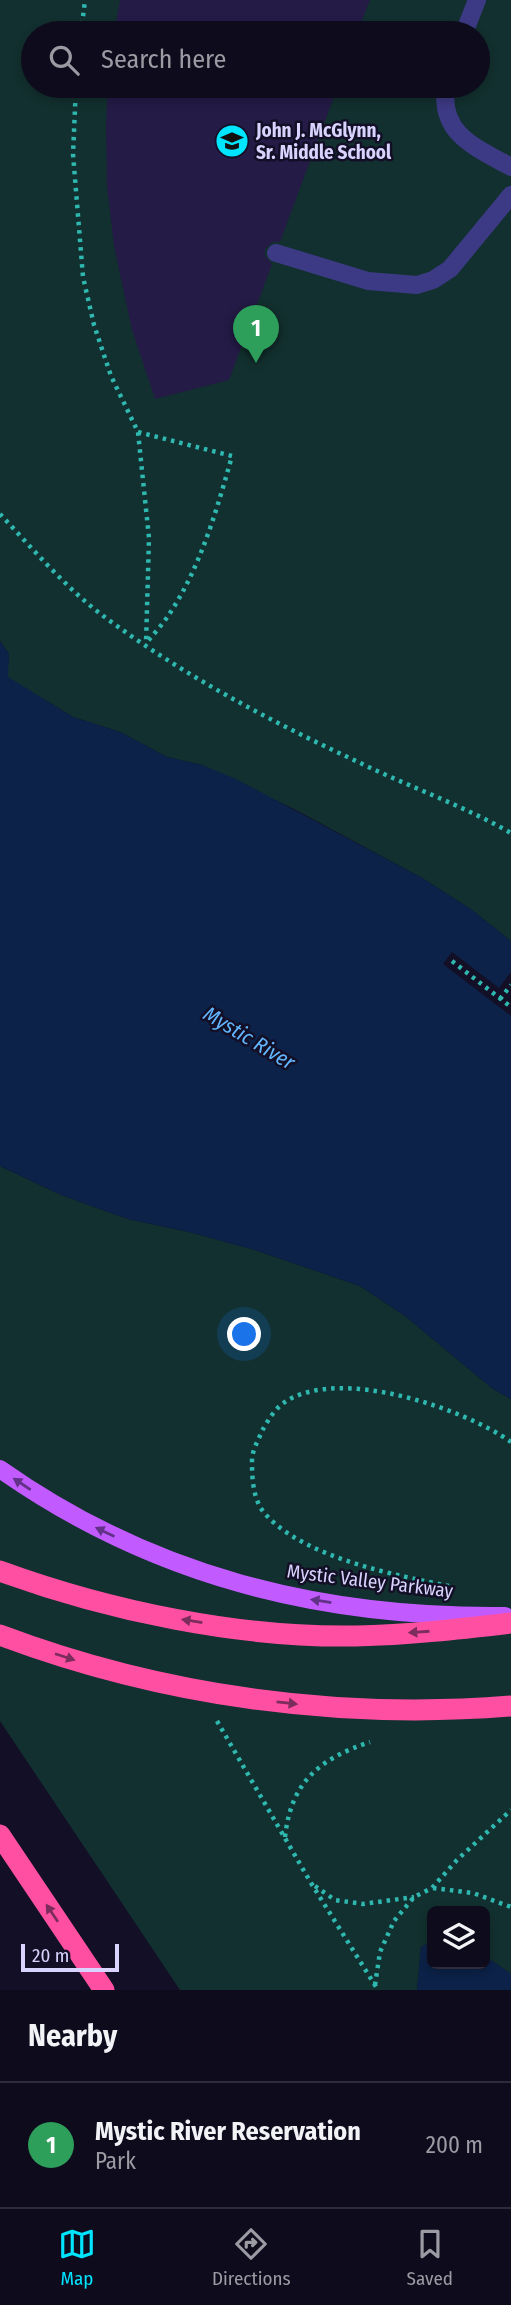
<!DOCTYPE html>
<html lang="en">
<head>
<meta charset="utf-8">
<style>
	body { margin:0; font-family:"Fira Sans Condensed",sans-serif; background:#1c1929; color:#f1f3f6 }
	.controls { position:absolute; right:21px; bottom:21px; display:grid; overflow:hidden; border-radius:10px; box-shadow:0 4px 10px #0003 }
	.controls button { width:63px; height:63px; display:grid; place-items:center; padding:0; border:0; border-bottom:2px solid #2e2b3b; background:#0e0b1c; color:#f1f3f6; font:35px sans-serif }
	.scale { position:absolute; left:21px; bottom:18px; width:98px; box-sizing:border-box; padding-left:7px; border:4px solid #d9d4ff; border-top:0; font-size:19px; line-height:24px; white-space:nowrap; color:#d9d4ff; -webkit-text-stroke:5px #130f26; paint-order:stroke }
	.you { position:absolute; left:245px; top:1335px; width:24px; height:24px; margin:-18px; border:5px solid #fff; border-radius:50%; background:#1a73e8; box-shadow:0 0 0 10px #1a73e833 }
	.badge { display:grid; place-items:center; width:46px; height:46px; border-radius:50%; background:#00e5ff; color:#fff; font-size:23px; font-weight:700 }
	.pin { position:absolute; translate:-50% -58px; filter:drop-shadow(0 2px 4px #0008) }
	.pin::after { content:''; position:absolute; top:37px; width:24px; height:21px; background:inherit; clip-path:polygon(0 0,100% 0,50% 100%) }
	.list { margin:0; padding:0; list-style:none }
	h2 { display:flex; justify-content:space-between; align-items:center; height:91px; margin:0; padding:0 28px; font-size:30px }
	h2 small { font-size:23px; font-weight:400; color:#9b9ba3 }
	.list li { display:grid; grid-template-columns:46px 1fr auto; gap:21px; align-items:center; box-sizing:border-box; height:126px; padding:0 28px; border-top:2px solid #2e2b3b }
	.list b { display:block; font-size:26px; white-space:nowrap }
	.list p { margin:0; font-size:23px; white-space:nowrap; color:#9b9ba3 }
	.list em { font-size:23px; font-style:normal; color:#9b9ba3 }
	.icon { flex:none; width:38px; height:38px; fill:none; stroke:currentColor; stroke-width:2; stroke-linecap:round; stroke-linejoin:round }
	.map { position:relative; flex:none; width:511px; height:1990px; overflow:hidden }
	.search { position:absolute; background:#0e0b1c; box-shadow:0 4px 10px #0003; left:21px; right:21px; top:21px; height:77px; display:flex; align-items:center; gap:18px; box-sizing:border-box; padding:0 24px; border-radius:38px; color:#9b9ba3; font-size:26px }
	.sheet { height:217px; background:#0e0b1c }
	nav { display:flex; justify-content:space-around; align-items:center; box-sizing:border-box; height:98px; border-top:2px solid #2e2b3b; background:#0e0b1c; font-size:19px; color:#9b9ba3 }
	nav a { display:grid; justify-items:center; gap:4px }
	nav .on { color:#00e5ff }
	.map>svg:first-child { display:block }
</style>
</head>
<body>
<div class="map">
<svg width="511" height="1990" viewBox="0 0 511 1990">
	<rect width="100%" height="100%" fill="#130f26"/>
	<g fill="#12302f" fill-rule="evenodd">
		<path d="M0 0H511V941L472 910 422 878 294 809 202 765 167 757 120 732 73 717 7 677 9 654 0 641ZM33 33H478V86H33Z"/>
		<polygon points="0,1166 61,1195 128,1219 189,1232 255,1250 360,1286 405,1316 493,1389 511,1399 511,1974 485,1956 485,1911 432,1911 432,1942 421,1947 417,1990 180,1990 0,1721"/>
	</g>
	<g fill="#0c2248">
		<polygon points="0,641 9,654 8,677 73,717 120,732 167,757 202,765 236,779 422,878 472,910 511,941 511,1399 493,1389 405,1316 360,1286 255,1250 189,1232 128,1219 61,1195 0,1166"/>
		<polygon points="430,1942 432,1942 432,1964 485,1964 485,1956 511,1974 511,1990 417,1990 421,1947"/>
	</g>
	<polygon fill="#130f26" points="452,952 499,988 511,972 511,1016 443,964"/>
	<g fill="#241b47">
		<polygon points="120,0 370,0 357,33 114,33"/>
		<polygon points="108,86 338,86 280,242 273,242 265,249 265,256 272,264 229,380 155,399 132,330 114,246 107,186 106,125"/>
	</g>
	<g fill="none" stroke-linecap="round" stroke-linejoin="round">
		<g stroke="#2fb8b0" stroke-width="4.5" stroke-dasharray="3.5 5" stroke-linecap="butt">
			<polyline points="81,33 85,0"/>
			<polyline points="76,86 73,154 83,277 94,325 111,376 138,432 149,538 146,644"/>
			<path d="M138 432 232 456C217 509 201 566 170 613 163 624 154 634 146 643"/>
			<path d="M0 514C32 548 65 587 102 615 181 674 268 720 356 761 407 786 462 805 511 833"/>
			<polyline points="452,961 511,1007"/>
			<polyline points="500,999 511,985"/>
			<path d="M449 1586C394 1575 307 1558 267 1516 253 1502 252 1480 252 1461 252 1450 258 1441 262 1431 267 1422 275 1408 285 1402 339 1366 463 1408 511 1442"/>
			<polyline points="217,1721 311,1883 378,1990"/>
			<path d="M285 1837C291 1782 319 1759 370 1742"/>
			<polyline points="315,1886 335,1900 363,1904 414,1897"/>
			<polyline points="433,1888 473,1893 511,1907"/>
			<polyline points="375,1985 380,1952 394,1921 414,1897 432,1888 457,1860 511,1810"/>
		</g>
		<g stroke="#3d3a85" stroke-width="18">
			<polyline points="464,33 477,0"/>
			<path d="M446 86C439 134 475 147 511 167"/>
			<polyline points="276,253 368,281 417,285 433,280 450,269 511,195"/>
		</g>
		<path stroke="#c25bff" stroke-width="18" d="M0 1469C152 1576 320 1618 505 1616"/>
		<g stroke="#ff4fa3" stroke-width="21">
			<path d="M0 1571C110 1611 239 1638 356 1636 408 1635 460 1629 511 1623"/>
			<path d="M0 1635C162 1696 338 1720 511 1706"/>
			<polyline points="0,1835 104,1990"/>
		</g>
	</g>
	<defs><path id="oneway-solid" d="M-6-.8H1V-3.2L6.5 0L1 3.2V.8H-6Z" transform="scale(1.75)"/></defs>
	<g fill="#623188">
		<use href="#oneway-solid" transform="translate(22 1484) rotate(-146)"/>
		<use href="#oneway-solid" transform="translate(105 1532) rotate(-154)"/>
		<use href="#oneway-solid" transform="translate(321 1601) rotate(-171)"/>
	</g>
	<g fill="#7d2c5e">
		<use href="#oneway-solid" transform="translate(192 1621) rotate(-171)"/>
		<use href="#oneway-solid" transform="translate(419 1632) rotate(176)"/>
		<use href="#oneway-solid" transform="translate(65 1657) rotate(18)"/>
		<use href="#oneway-solid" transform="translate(287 1703) rotate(6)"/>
		<use href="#oneway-solid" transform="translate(52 1913) rotate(-124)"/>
	</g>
	<defs>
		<symbol id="school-disc" viewBox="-11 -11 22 22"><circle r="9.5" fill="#00e5ff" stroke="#130f26"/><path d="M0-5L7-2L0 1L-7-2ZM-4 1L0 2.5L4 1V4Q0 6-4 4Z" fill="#111"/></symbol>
	</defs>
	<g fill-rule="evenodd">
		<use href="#school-disc" x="213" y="122" width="38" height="38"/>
	</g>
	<g text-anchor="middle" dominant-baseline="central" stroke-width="5" stroke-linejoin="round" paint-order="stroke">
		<g font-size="19" font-weight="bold" fill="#d9d4ff" stroke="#130f26" text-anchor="start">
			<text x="256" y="130">John J. McGlynn,<tspan x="256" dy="22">Sr. Middle School</tspan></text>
		</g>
		<g font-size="19" fill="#d9d4ff" stroke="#130f26">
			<text transform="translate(370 1581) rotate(7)">Mystic Valley Parkway</text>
		</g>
		<g font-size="21" font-style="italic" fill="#62b6ff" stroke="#130f26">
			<text transform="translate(249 1038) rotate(31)">Mystic River</text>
		</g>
	</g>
</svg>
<div class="controls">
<button><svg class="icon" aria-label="layers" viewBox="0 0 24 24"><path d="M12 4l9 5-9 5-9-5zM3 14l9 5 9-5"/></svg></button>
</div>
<div class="scale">20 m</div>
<div class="you"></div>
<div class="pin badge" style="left:256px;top:363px;background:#2e9e5b">1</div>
<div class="search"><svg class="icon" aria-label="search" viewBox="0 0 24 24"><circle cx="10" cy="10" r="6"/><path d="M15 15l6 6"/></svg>Search here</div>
</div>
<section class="sheet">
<h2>Nearby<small></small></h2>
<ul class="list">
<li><span class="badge" style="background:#2e9e5b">1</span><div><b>Mystic River Reservation</b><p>Park</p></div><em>200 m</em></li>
</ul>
</section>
<nav>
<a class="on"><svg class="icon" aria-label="map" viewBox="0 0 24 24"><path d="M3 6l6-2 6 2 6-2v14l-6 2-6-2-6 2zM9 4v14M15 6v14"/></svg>Map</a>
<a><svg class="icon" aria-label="directions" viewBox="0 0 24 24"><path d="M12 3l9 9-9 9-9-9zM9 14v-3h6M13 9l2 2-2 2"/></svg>Directions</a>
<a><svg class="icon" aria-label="saved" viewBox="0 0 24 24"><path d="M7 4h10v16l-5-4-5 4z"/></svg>Saved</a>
</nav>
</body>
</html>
